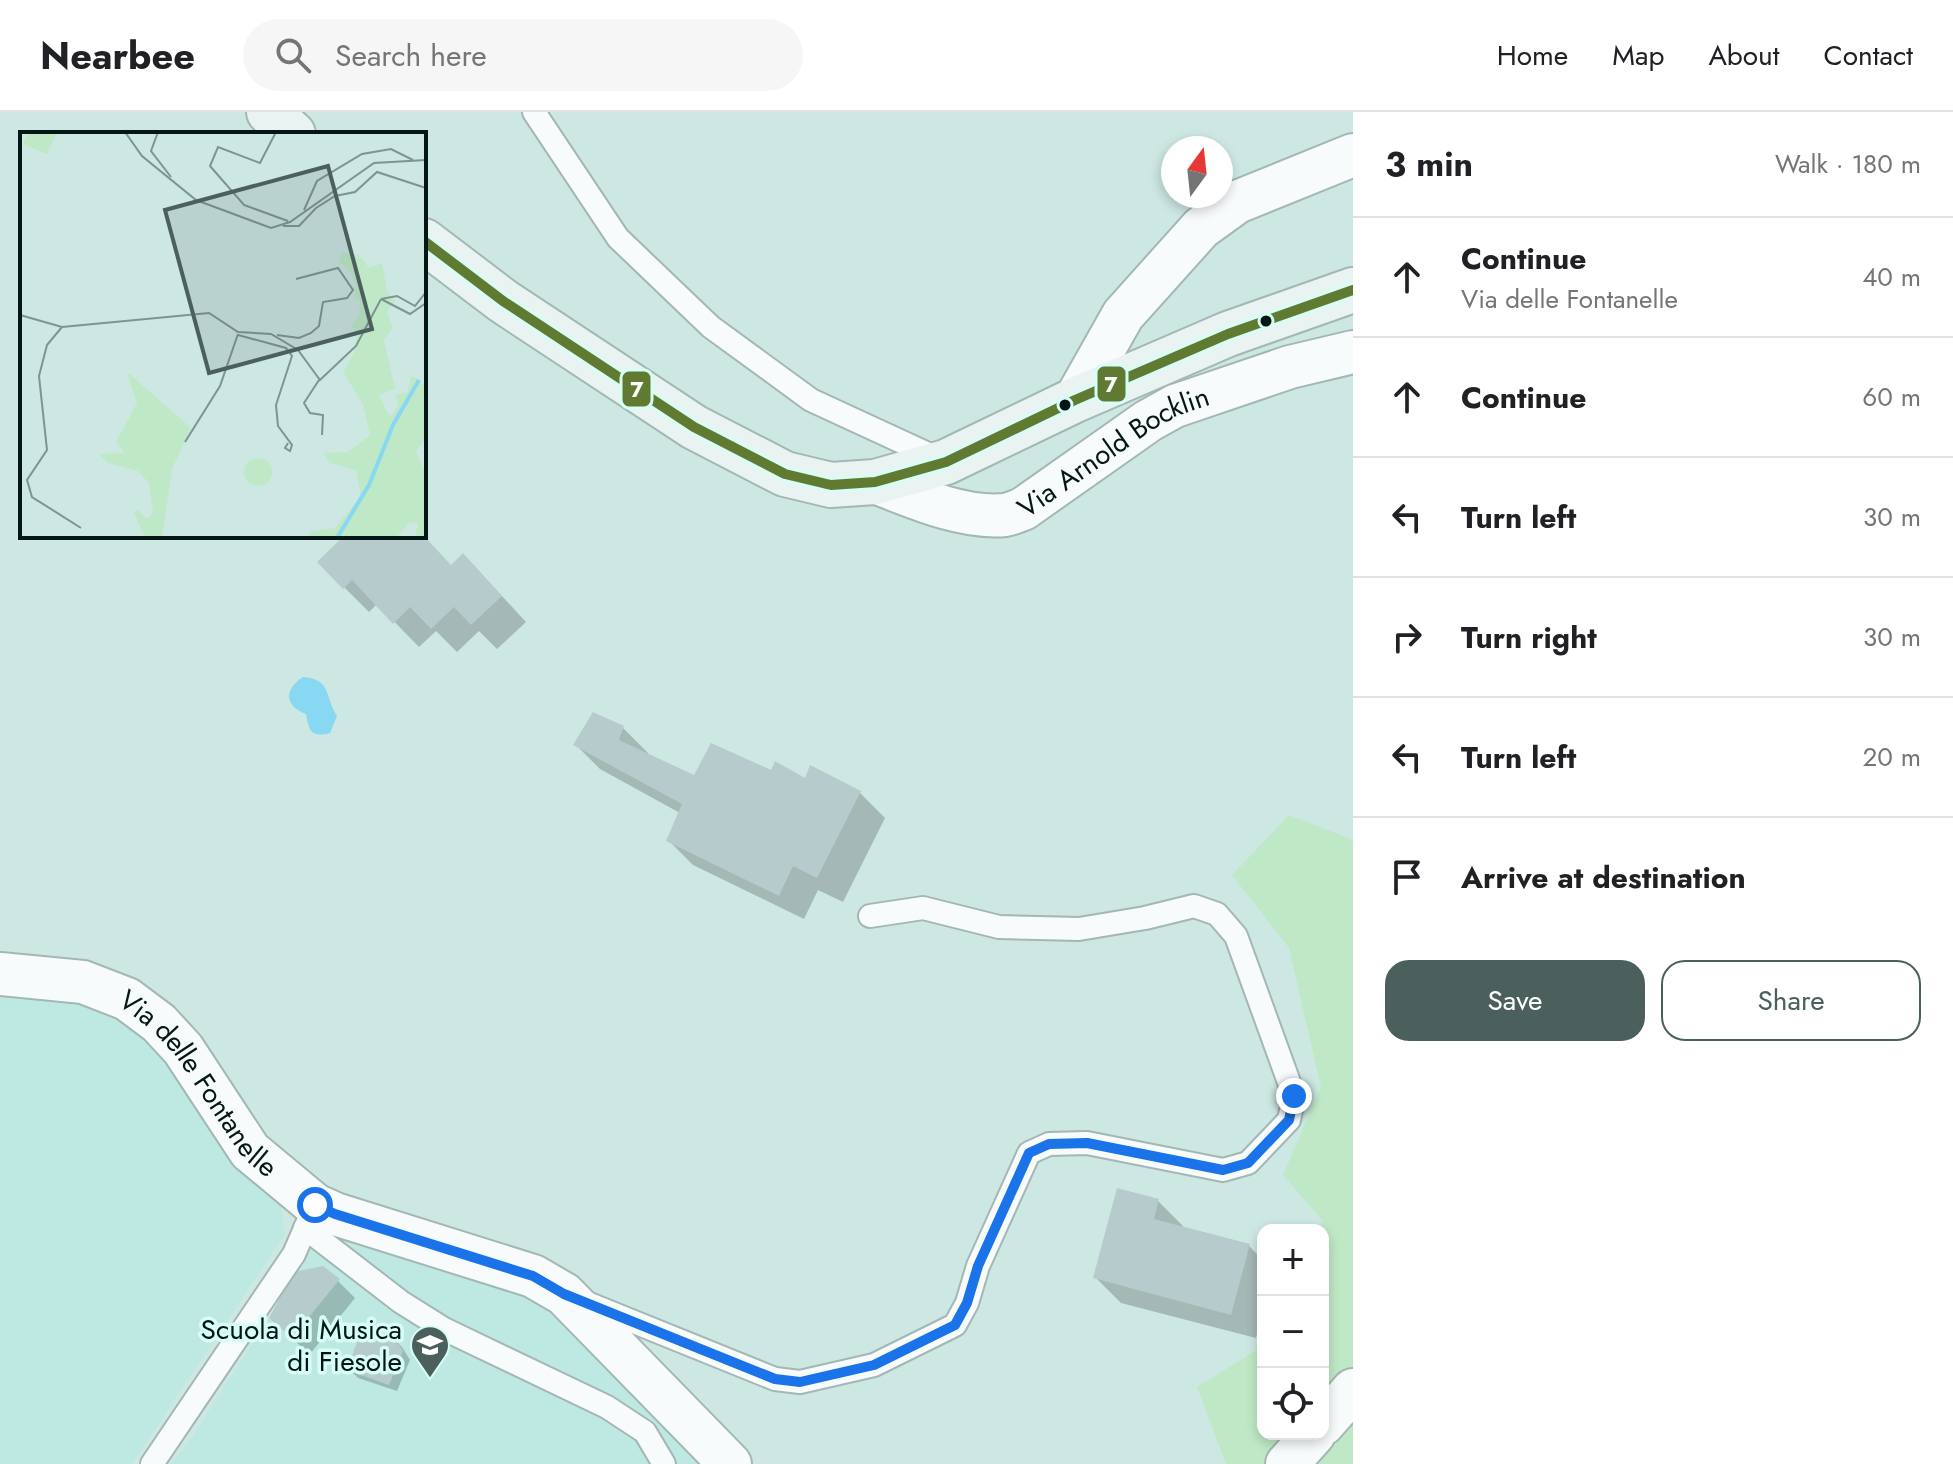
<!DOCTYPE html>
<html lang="en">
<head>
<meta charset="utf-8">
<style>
	body { margin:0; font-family:Jost,sans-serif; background:#f6f6f6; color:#202124 }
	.controls { position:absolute; right:24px; bottom:24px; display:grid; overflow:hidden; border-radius:16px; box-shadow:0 4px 12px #0003 }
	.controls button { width:72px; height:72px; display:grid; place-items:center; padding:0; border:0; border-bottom:2px solid #e0e0e0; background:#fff; color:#202124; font:40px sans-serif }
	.compass { position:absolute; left:1161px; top:24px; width:72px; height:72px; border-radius:50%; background:#fff; box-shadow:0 4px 12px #0003; rotate:15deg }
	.stop { position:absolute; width:24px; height:24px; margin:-18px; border:6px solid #1a73e8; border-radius:50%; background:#fff }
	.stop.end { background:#1a73e8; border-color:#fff; box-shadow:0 2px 8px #0008 }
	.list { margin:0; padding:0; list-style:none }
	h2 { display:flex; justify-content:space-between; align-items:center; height:104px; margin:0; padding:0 32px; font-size:34px }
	h2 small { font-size:26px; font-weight:400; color:#757577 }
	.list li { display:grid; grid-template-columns:52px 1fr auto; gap:24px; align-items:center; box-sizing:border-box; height:120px; padding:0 32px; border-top:2px solid #e0e0e0 }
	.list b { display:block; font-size:30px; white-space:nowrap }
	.list p { margin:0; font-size:26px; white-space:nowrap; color:#757577 }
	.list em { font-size:26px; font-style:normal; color:#757577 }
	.actions { display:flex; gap:16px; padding:24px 32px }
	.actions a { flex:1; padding:18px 0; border:2px solid #4b605d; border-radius:24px; text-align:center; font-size:28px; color:#4b605d }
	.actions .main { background:#4b605d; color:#fff }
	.icon { flex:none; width:44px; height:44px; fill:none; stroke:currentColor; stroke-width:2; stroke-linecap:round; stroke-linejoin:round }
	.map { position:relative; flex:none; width:1353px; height:1352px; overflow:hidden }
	header { display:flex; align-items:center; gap:48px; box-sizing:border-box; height:112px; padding:0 40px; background:#fff; border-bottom:2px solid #e0e0e0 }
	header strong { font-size:38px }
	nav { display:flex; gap:44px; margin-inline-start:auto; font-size:28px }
	.search { width:560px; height:72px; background:#f6f6f6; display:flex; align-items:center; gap:20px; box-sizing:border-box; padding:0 28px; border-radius:44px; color:#757577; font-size:30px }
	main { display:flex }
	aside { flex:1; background:#fff }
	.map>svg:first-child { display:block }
</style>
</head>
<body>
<header>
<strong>Nearbee</strong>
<div class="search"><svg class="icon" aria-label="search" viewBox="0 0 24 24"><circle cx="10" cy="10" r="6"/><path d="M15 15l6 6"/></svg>Search here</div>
<nav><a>Home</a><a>Map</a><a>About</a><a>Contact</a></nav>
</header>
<main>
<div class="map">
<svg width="1353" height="1352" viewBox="0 0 1353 1352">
	<rect width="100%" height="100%" fill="#cde7e3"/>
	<g fill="#bee9e2">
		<polygon points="0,871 107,887 151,920 279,1077 285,1122 132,1352 0,1352"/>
		<polygon points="323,1110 508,1171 553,1194 714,1352 171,1352 190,1328 269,1206"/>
	</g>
	<polygon fill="#bfe9c6" points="1289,703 1353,728 1353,1352 1226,1352 1197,1275 1263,1234 1263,1322 1323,1322 1323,1118 1320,1118 1323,1109 1283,1063 1321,975 1289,836 1232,763"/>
	<path fill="#88d8f4" d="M303 565C332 567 324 584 337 604L330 621C311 626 309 619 306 602 284 594 284 577 303 565Z"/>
	<g fill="#0003">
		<polygon points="347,424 423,424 452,455 488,469 526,510 497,537 479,519 457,540 436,519 419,535 377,492 369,500 344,475"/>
		<polygon points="623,616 648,641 647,643 695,666 772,661 860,681 885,706 843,790 818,778 804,807 693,753 668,728 680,701 600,657 575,632"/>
		<polygon points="1158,1089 1183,1114 1182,1117 1249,1134 1263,1148 1263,1199 1256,1226 1121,1191 1096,1166"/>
		<polygon points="338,1169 355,1186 310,1242 288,1223"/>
		<polygon points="393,1226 402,1235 410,1248 397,1279 358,1266 350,1258"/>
	</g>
	<g fill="#b6cbcb">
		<polygon points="344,424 424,424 451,453 463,441 502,484 471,513 454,495 431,517 410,495 393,512 352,468 343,477 317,450"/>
		<polygon points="593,600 624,614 619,628 694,663 711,631 771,658 775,649 805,666 810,653 861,679 817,766 793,754 779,784 666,729 682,692 573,633"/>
		<polygon points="1117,1076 1159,1087 1154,1107 1250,1132 1231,1203 1093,1166"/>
		<polygon points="323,1154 340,1167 292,1226 269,1206 294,1160"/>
		<polygon points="361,1219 394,1225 403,1239 389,1273 347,1258"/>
	</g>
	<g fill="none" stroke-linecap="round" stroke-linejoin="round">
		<defs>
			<g id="service">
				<polyline points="534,0 618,126 711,215 811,288 941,348"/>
				<polyline points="305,1116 401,1190 444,1217 607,1295 645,1320 664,1352"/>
				<polyline points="587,1191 775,1267 800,1270 874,1253 955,1213 967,1191 978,1154 1029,1041 1049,1032 1087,1031 1223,1058 1248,1051 1289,1008 1294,984 1236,824 1217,802 1194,794 1145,806 1079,817 999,815 923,796 870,804"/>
				<polyline points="152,1352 294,1142 310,1105"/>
			</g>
			<g id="minor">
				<polyline points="1075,288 1123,203 1201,116 1237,90 1353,43"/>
				<path id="s1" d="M875 370C913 385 963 407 1005 403 1011 402 1017 399 1023 397L1148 309 1175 294 1290 255 1353 240"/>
				<path id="s2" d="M0 862 83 870 127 887 159 911 183 937 250 1039 315 1093 335 1102 533 1164 564 1182 730 1352"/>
				<polyline points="1323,1312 1353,1278"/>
				<polyline points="1287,1352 1314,1322"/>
			</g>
			<g id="secondary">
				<polyline points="269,0 293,22"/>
				<polyline points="424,129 503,189 694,315 785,362 831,373 875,370 946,350 1075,288 1228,222 1353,178"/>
			</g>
		</defs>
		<use href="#service" stroke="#a3b7b4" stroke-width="26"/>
		<use href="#minor" stroke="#a3b7b4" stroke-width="46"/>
		<use href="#secondary" stroke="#a3b7b4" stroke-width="48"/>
		<use href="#service" stroke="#f8fbfb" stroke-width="22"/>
		<use href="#minor" stroke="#f8fbfb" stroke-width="42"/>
		<use href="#secondary" stroke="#e9f3f1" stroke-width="44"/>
		<defs>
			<polyline id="bus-1" points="424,129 503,189 694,315 785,362 831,373 875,370 946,350 1075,288 1228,222 1353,178"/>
		</defs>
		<use href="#bus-1" stroke="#d7fdf7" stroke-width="16"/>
		<use href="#bus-1" stroke="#607b31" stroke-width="10"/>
	</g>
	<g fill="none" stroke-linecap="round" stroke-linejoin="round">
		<polyline stroke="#1a73e8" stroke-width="10" points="315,1093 335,1102 533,1164 564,1182 775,1267 800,1270 874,1253 955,1213 967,1191 978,1154 1029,1041 1049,1032 1087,1031 1223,1058 1248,1051 1289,1008 1294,984"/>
	</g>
	<defs>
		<symbol id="school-pin" viewBox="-11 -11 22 30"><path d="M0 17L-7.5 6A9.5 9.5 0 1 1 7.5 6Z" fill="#4b605d" stroke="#d7fdf7"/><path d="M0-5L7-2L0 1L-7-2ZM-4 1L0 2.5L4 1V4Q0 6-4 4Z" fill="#fff"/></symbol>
	</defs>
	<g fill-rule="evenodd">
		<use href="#school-pin" x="408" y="1211" width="44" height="60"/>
	</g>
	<g fill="#051715" stroke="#d7fdf7" stroke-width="3">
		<circle cx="1266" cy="209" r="7"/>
		<circle cx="1065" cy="293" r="7"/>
	</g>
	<g text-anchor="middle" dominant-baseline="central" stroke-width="7" stroke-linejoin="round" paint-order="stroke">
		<g font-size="28" fill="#051715" stroke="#d7fdf7">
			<text stroke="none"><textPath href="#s1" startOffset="262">Via Arnold Bocklin</textPath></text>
			<text stroke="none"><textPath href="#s2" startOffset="242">Via delle Fontanelle</textPath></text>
		</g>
		<g font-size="28" fill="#051715" stroke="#d7fdf7" text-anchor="end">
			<text x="402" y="1217">Scuola di Musica<tspan x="402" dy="32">di Fiesole</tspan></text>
		</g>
	</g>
	<g transform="translate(20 20)">
		<rect width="406" height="406" fill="#cde7e3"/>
		<path d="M8 0H37L27 22 3 12ZM323 121 339 123 349 136 362 131 367 159 375 169 367 180 373 195 364 208 375 257 359 263 367 280 371 284 379 273 375 263 387 260 392 243 406 254V306L396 319 406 344V406H395L398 391 390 390 376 406H286L292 399 315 396 341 364 336 338 309 331 304 321 328 320 350 303 343 272 323 240 334 221 337 202 331 193 339 184 340 169 334 165 336 153 328 137 318 130ZM107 240 171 296 152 337 142 406H125L114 381 117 377 127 387 133 381 129 351 118 339 88 331 79 322 105 321 96 310 117 271ZM224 340a14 14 0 1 1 28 0a14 14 0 1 1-28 0Z" fill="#bfe9c6"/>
		<path fill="none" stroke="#88d8f4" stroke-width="4" d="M317 406 349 353 373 293 399 248"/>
		<path fill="none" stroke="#7d9491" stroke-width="2" d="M105 0 122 24 176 68 251 96 270 90 354 31 406 28M138 0 131 19 151 45M256 0 240 31 198 15 190 34 224 73 268 89M284 78 297 49 342 22 371 17 393 28M263 94H279L296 76 315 64 335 60 357 40 406 56M361 167 377 164 395 174 406 160M361 167 390 182 406 171M0 183 42 195 189 181 218 200 251 202 278 218 300 248 336 214 361 167M42 195 27 213 19 244 27 318 7 348 12 365 61 396M218 203 266 216 272 224 256 273 258 294 272 313 270 319 265 316 268 311M257 203 279 206 291 201 299 194 303 170 327 166 333 158 318 136 276 147M299 248 284 271 290 281 303 283 302 303M165 310 200 254 218 202"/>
		<path fill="#4b605d" fill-opacity="0.15" stroke="#4b605d" stroke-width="4" d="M308 34 352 197 189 241 145 78Z"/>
		<rect width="406" height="406" fill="none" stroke="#051715" stroke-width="4"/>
	</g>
	<g stroke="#d7fdf7" stroke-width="3">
		<rect x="1096" y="253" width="31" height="38" rx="8" fill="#607b31"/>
		<rect x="621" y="258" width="31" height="38" rx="8" fill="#607b31"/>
	</g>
	<g font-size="22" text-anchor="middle" font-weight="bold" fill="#fff">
		<text x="1111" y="280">7</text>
		<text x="637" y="285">7</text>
	</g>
</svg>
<div class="controls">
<button>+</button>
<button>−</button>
<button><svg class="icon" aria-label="locate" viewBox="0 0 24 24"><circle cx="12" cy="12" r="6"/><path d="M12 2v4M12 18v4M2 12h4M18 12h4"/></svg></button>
</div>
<svg class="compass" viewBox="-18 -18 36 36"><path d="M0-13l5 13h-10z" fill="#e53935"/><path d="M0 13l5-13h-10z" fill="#757577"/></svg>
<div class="stop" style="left:315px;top:1093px"></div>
<div class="stop end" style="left:1294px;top:984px"></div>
</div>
<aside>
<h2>3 min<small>Walk · 180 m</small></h2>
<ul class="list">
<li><svg class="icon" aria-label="ahead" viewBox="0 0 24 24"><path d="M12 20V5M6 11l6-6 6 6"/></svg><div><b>Continue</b><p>Via delle Fontanelle</p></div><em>40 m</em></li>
<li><svg class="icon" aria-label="ahead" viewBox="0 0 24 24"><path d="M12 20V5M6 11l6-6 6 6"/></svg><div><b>Continue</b></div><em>60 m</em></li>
<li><svg class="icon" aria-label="left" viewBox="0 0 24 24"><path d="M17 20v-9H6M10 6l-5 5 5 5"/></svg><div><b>Turn left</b></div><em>30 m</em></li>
<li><svg class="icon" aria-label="right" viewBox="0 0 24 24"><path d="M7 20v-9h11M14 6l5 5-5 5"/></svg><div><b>Turn right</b></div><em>30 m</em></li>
<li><svg class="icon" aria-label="left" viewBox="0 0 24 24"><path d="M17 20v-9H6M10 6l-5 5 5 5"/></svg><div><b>Turn left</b></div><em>20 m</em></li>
<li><svg class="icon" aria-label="arrive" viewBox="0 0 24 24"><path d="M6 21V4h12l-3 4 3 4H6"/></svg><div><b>Arrive at destination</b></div></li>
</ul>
<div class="actions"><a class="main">Save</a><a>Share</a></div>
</aside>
</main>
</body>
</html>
